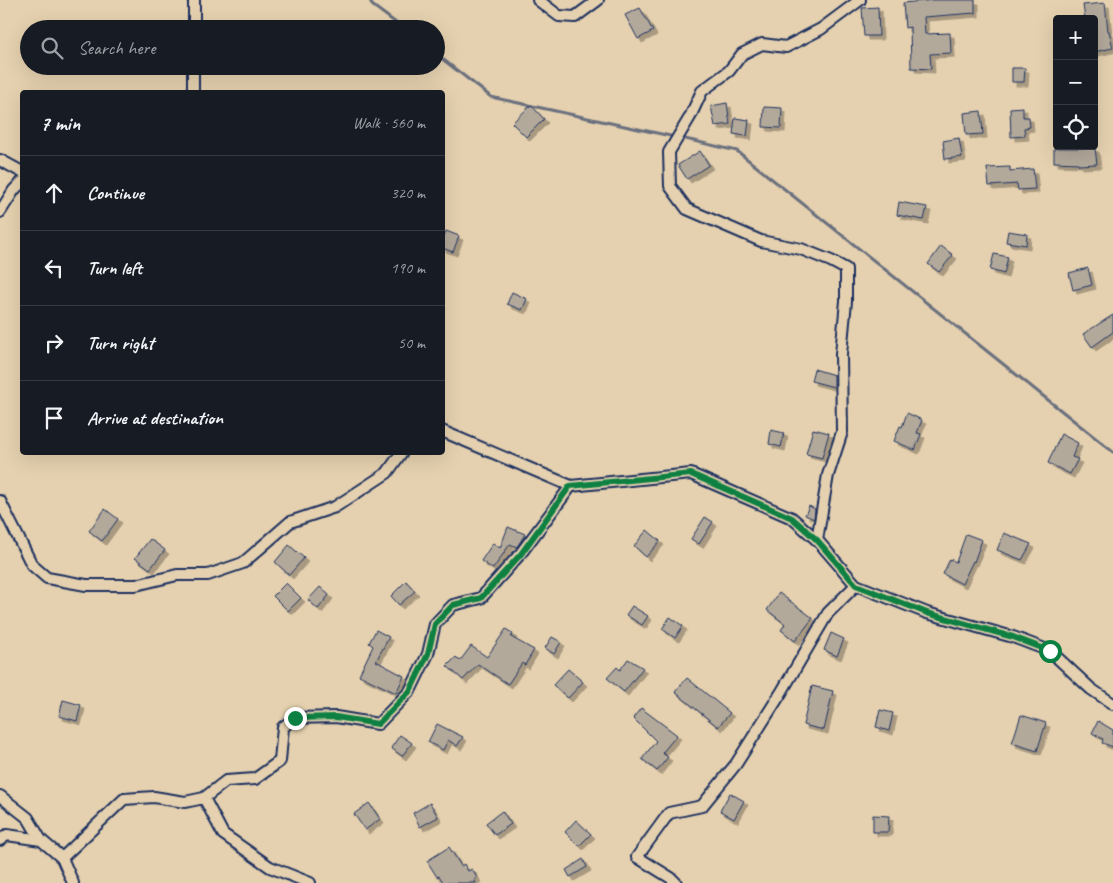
<!DOCTYPE html>
<html lang="en">
<head>
<meta charset="utf-8">
<style>
	body { margin:0; font-family:Caveat,sans-serif; background:#20242c; color:#f1f3f6 }
	.controls { position:absolute; right:15px; top:15px; display:grid; overflow:hidden; border-radius:5px; box-shadow:0 5px 20px #0002 }
	.controls button { width:45px; height:45px; display:grid; place-items:center; padding:0; border:0; border-bottom:1px solid #363941; background:#171b24; color:#f1f3f6; font:25px sans-serif }
	.stop { position:absolute; width:15px; height:15px; margin:-11px; border:4px solid #0b8043; border-radius:50%; background:#fff }
	.stop.end { background:#0b8043; border-color:#fff; box-shadow:0 1px 5px #0008 }
	.list { margin:0; padding:0; list-style:none }
	h2 { display:flex; justify-content:space-between; align-items:center; height:65px; margin:0; padding:0 20px; font-size:21px }
	h2 small { font-size:16px; font-weight:400; color:#9ea1a6 }
	.list li { display:grid; grid-template-columns:32px 1fr auto; gap:15px; align-items:center; box-sizing:border-box; height:75px; padding:0 20px; border-top:1px solid #363941 }
	.list b { display:block; font-size:19px; white-space:nowrap }
	.list em { font-size:16px; font-style:normal; color:#9ea1a6 }
	.icon { flex:none; width:28px; height:28px; fill:none; stroke:currentColor; stroke-width:2; stroke-linecap:round; stroke-linejoin:round }
	.map { position:relative; flex:none; width:1113px; height:883px; overflow:hidden }
	.search { position:absolute; background:#171b24; box-shadow:0 5px 20px #0002; left:20px; top:20px; width:425px; height:55px; display:flex; align-items:center; gap:12px; box-sizing:border-box; padding:0 18px; border-radius:28px; color:#9ea1a6; font-size:19px }
	.panel { position:absolute; background:#171b24; box-shadow:0 5px 20px #0002; left:20px; top:90px; width:425px; height:365px; border-radius:5px }
	.map>svg:first-child { display:block }
</style>
</head>
<body>
<div class="map">
<svg width="1113" height="883" viewBox="0 0 1113 883">
	<defs>
		<filter id="shadow"><feDropShadow dx="4" dy="4" stdDeviation="0" flood-color="#0004"/></filter>
	</defs>
	<rect width="100%" height="100%" fill="#e5d1af"/>
	<filter id="ink" filterUnits="userSpaceOnUse"><feTurbulence type="fractalNoise" baseFrequency=".02" numOctaves="2"/><feDisplacementMap in="SourceGraphic" scale="10" xChannelSelector="R" yChannelSelector="G"/><feConvolveMatrix kernelMatrix="1 2 1 2 8 2 1 2 1" color-interpolation-filters="sRGB"/></filter>
	<g filter="url(#ink)">
		<g fill="none" stroke-linecap="round" stroke-linejoin="round">
			<g stroke="#6b6f7e" stroke-width="3">
				<polyline points="370,0 372,5 404,29"/>
				<polyline points="436,54 491,97 675,137"/>
				<polyline points="681,138 737,151 1113,452"/>
			</g>
		</g>
		<g fill="#b3a99b" stroke="#1b2f5e" filter="url(#shadow)">
			<polygon points="934,0 975,0 975,13 924,17 925,34 950,33 951,53 930,54 931,69 911,68 910,27 905,28 903,3"/>
			<polygon points="1105,3 1108,31 1109,31 1113,48 1094,52 1094,19 1085,19 1083,5"/>
			<polygon points="878,7 879,36 864,36 862,8"/>
			<polygon points="640,8 653,31 638,39 625,15"/>
			<polygon points="1012,68 1025,68 1024,82 1012,82"/>
			<polygon points="727,103 730,124 715,126 711,106"/>
			<polygon points="531,105 544,119 526,137 512,123"/>
			<polygon points="764,107 782,108 781,128 763,127"/>
			<polygon points="1023,107 1023,117 1029,117 1030,127 1024,128 1025,136 1011,137 1010,108"/>
			<polygon points="981,111 983,134 966,135 964,113"/>
			<polygon points="735,118 749,120 747,136 733,134"/>
			<polygon points="959,138 962,157 945,159 943,141"/>
			<polygon points="1054,148 1095,148 1097,164 1079,165 1078,163 1054,162"/>
			<polygon points="700,151 709,165 687,179 678,165"/>
			<polygon points="1010,167 1010,171 1033,169 1035,189 1018,190 1017,184 989,186 987,168"/>
			<polygon points="899,202 927,207 924,220 897,215"/>
			<polygon points="446,231 459,236 453,252 442,248 442,241"/>
			<polygon points="1008,231 1027,234 1026,245 1006,242"/>
			<polygon points="941,246 953,255 939,272 928,264"/>
			<polygon points="994,254 1008,257 1004,274 990,270"/>
			<polygon points="1088,268 1092,285 1073,290 1069,273"/>
			<polygon points="512,292 527,299 522,310 507,304"/>
			<polygon points="1113,315 1113,332 1092,347 1083,334"/>
			<polygon points="814,369 834,375 834,387 811,381"/>
			<polygon points="907,413 922,420 917,433 921,434 915,450 894,441 900,426 902,427"/>
			<polygon points="813,429 829,433 822,458 806,454"/>
			<polygon points="771,430 784,433 781,447 769,444"/>
			<polygon points="1061,434 1078,443 1072,457 1078,459 1070,474 1048,463"/>
			<polygon points="809,506 815,509 814,519 805,515"/>
			<polygon points="105,509 118,519 102,541 89,531"/>
			<polygon points="705,517 713,522 699,544 691,539"/>
			<polygon points="508,527 525,534 517,547 510,544 493,569 481,561 493,543 500,548"/>
			<polygon points="647,530 660,541 646,557 634,546"/>
			<polygon points="1004,533 1031,544 1022,560 997,550"/>
			<polygon points="966,534 982,540 974,562 973,561 962,584 943,574 950,559 956,562"/>
			<polygon points="150,539 165,550 150,569 135,558"/>
			<polygon points="289,545 304,558 289,575 275,562"/>
			<polygon points="406,581 415,591 399,605 391,596"/>
			<polygon points="286,583 301,598 288,611 273,596"/>
			<polygon points="320,587 329,595 318,609 308,600"/>
			<polygon points="779,593 813,618 795,641 781,630 785,624 767,610"/>
			<polygon points="632,606 648,616 642,625 626,615"/>
			<polygon points="670,617 683,626 675,638 662,629"/>
			<polygon points="506,629 513,634 511,637 534,650 525,665 522,663 508,684 478,664 463,680 447,666 456,657 460,661 471,646 487,657"/>
			<polygon points="376,630 389,637 376,661 404,676 396,693 359,675 373,646 369,643"/>
			<polygon points="831,633 844,639 837,656 824,650"/>
			<polygon points="552,637 561,642 554,654 545,648"/>
			<polygon points="628,659 643,668 624,692 607,678 617,667 620,670"/>
			<polygon points="568,669 583,682 568,698 553,685"/>
			<polygon points="687,678 730,713 718,727 675,692"/>
			<polygon points="812,686 833,691 824,730 803,725"/>
			<polygon points="63,700 81,705 77,721 59,716"/>
			<polygon points="641,708 677,735 662,753 668,757 657,771 642,759 656,741 633,718"/>
			<polygon points="880,710 893,713 889,731 876,727"/>
			<polygon points="1021,715 1046,723 1037,751 1012,743"/>
			<polygon points="1098,721 1113,730 1113,747 1102,743 1103,739 1092,733"/>
			<polygon points="437,724 463,737 457,746 448,740 443,750 428,742"/>
			<polygon points="400,735 412,743 402,756 391,748"/>
			<polygon points="730,793 744,801 734,819 720,811"/>
			<polygon points="369,803 380,819 365,830 354,814"/>
			<polygon points="430,803 438,817 420,827 413,813"/>
			<polygon points="502,811 511,824 495,835 486,823"/>
			<polygon points="873,815 889,816 888,832 873,832"/>
			<polygon points="576,820 591,834 579,846 565,832"/>
			<polygon points="449,847 461,866 464,864 468,871 472,869 477,878 474,880 476,883 444,883 439,876 437,877 427,861"/>
			<polygon points="583,859 587,867 570,877 566,870"/>
		</g>
		<g fill="none" stroke-linecap="round" stroke-linejoin="round">
			<defs>
				<g id="street">
					<polyline points="538,0 559,16 575,17 598,0"/>
					<polyline points="194,29 194,0"/>
					<polyline points="193,92 193,66"/>
					<polyline points="0,160 22,172"/>
					<polyline points="0,212 14,190 22,182"/>
					<polyline points="442,431 571,486 691,474 792,518 817,540 856,585 927,613 1013,637 1050,651 1091,689 1113,704"/>
					<polyline points="0,501 32,565 47,578 86,585 136,585 177,575 208,575 243,563 290,522 335,507 387,473 402,452"/>
					<polyline points="817,540 828,475 842,432 841,354 846,301 846,269 831,261 801,249 761,241 687,209 670,186 669,152 690,117 702,91 729,71 742,54 762,44 786,47 821,29 860,0"/>
					<polyline points="0,796 28,818 41,840"/>
					<polyline points="204,798 223,834 270,867 310,883"/>
					<polyline points="0,840 7,835 41,840 62,858 124,799 154,797 185,802 204,798 226,781 255,779 280,761 283,727 295,718 336,717 378,724 410,691 428,654 435,624 453,605 481,598 521,553 571,486"/>
					<polyline points="62,858 73,883"/>
					<polyline points="676,883 671,878 637,857 669,813 702,806 736,764 781,693 828,613 856,585"/>
				</g>
			</defs>
			<use href="#street" stroke="#1b2f5e" stroke-width="14"/>
			<use href="#street" stroke="#e5d1af" stroke-width="10"/>
		</g>
	</g>
	<g fill="none" stroke-linecap="round" stroke-linejoin="round" filter="url(#ink)">
		<polyline stroke="#0b8043" stroke-width="6" points="295,718 336,717 378,724 410,691 428,654 435,624 453,605 481,598 521,554 570,486 691,474 792,518 817,540 856,585 927,613 1013,637 1050,651"/>
	</g>
</svg>
<div class="controls">
<button>+</button>
<button>−</button>
<button><svg class="icon" aria-label="locate" viewBox="0 0 24 24"><circle cx="12" cy="12" r="6"/><path d="M12 2v4M12 18v4M2 12h4M18 12h4"/></svg></button>
</div>
<div class="stop" style="left:1050px;top:651px"></div>
<div class="stop end" style="left:295px;top:718px"></div>
<div class="search"><svg class="icon" aria-label="search" viewBox="0 0 24 24"><circle cx="10" cy="10" r="6"/><path d="M15 15l6 6"/></svg>Search here</div>
<section class="panel">
<h2>7 min<small>Walk · 560 m</small></h2>
<ul class="list">
<li><svg class="icon" aria-label="ahead" viewBox="0 0 24 24"><path d="M12 20V5M6 11l6-6 6 6"/></svg><div><b>Continue</b></div><em>320 m</em></li>
<li><svg class="icon" aria-label="left" viewBox="0 0 24 24"><path d="M17 20v-9H6M10 6l-5 5 5 5"/></svg><div><b>Turn left</b></div><em>190 m</em></li>
<li><svg class="icon" aria-label="right" viewBox="0 0 24 24"><path d="M7 20v-9h11M14 6l5 5-5 5"/></svg><div><b>Turn right</b></div><em>50 m</em></li>
<li><svg class="icon" aria-label="arrive" viewBox="0 0 24 24"><path d="M6 21V4h12l-3 4 3 4H6"/></svg><div><b>Arrive at destination</b></div></li>
</ul>
</section>
</div>
</body>
</html>
